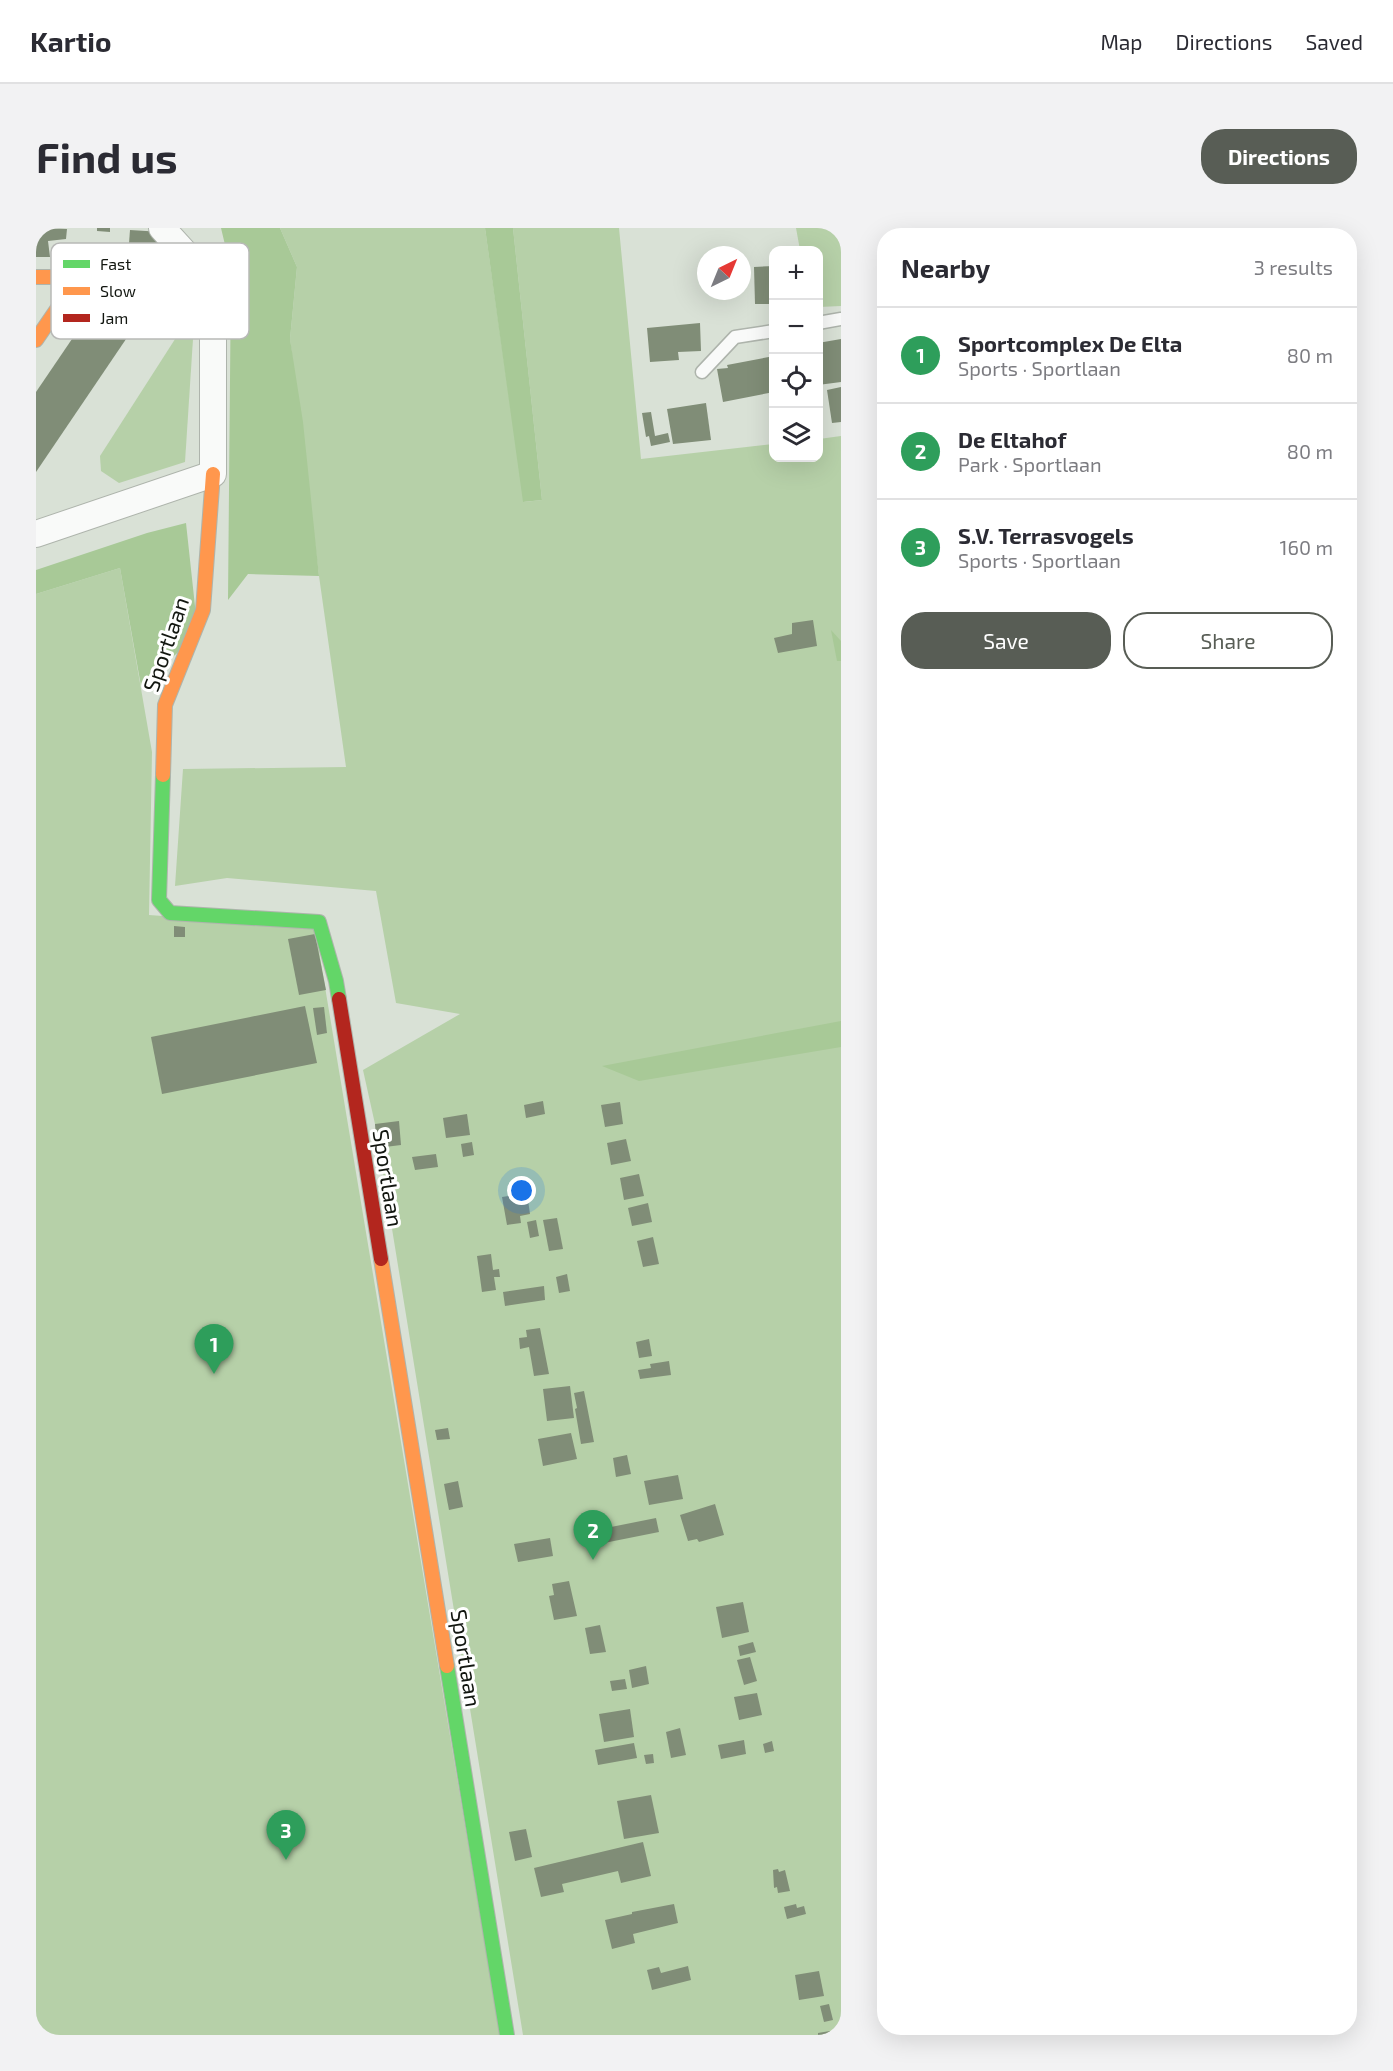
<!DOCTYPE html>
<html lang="en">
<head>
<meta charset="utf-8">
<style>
	body { margin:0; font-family:"Exo 2",sans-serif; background:#f2f2f3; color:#2b2b33 }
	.controls { position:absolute; right:18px; top:18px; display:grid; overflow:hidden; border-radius:12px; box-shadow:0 6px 24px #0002 }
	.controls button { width:54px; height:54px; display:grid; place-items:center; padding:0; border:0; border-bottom:2px solid #e1e1e2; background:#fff; color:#2b2b33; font:30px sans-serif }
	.compass { position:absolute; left:661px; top:18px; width:54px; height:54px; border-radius:50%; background:#fff; box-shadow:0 6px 24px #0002; rotate:43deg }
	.you { position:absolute; left:486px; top:963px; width:21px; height:21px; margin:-15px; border:4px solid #fff; border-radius:50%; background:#1a73e8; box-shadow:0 0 0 9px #1a73e833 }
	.badge { display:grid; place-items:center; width:39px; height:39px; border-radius:50%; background:#585d55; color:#fff; font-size:20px; font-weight:700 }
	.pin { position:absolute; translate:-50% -50px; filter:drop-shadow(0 2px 3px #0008) }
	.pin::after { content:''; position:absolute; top:32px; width:21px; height:18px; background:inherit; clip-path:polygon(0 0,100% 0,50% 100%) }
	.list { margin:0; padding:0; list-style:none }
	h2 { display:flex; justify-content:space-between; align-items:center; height:78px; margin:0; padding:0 24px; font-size:26px }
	h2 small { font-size:20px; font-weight:400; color:#7c7c81 }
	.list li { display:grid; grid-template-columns:39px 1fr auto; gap:18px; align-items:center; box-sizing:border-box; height:96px; padding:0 24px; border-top:2px solid #e1e1e2 }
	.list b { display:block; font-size:22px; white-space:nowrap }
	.list p { margin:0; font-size:20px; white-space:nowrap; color:#7c7c81 }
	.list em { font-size:20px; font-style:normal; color:#7c7c81 }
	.actions { display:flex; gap:12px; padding:18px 24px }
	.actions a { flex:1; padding:14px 0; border:2px solid #585d55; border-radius:24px; text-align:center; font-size:21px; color:#585d55 }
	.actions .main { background:#585d55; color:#fff }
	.icon { flex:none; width:33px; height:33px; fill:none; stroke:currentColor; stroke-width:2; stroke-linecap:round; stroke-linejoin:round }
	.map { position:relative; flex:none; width:805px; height:1807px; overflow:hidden; border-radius:24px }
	header { display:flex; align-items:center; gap:36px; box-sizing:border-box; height:84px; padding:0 30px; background:#fff; border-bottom:2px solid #e1e1e2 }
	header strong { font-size:28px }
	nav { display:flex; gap:33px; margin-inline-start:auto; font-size:21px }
	.intro { display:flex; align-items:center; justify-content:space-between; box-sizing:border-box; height:144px; padding:0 36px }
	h1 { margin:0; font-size:42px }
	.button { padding:15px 27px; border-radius:24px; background:#585d55; color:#fff; font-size:21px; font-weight:700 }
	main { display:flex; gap:36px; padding:0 36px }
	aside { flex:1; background:#fff; border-radius:24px; box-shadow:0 6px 24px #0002 }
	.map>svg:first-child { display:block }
</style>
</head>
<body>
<header>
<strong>Kartio</strong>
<nav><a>Map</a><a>Directions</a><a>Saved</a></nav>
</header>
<div class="intro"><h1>Find us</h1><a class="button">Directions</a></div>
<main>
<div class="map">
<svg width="805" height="1807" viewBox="0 0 805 1807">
	<rect width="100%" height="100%" fill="#d9e1d6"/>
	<g fill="#b6d0a8">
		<polygon points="244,0 449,0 488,274 506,272 477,0 583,0 605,231 737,216 738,230 782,230 783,211 805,208 805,1807 487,1807 339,896 327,842 424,786 360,775 340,663 191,650 139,658 147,541 310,539 283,348 254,111 261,39"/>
		<polygon points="760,0 805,0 805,78 783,79 782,22 764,22"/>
		<polygon points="159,80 149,234 83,255 65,243 64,228"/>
		<polygon points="84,340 116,524 113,687 279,699 464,1807 0,1807 0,366"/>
	</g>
	<g fill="#a8c997">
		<polygon points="185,0 244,0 261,39 254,111 267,194 283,348 212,346 192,372 195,42"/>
		<polygon points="449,0 477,0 506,272 487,274"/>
		<polygon points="150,295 162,406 105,458 84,340 0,366 0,342 111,305"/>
		<polygon points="795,402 805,413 805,433 801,433"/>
		<polygon points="805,793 805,819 603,853 566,838"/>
	</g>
	<g fill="#808d77">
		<polygon points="0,0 31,1 30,11 12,13 14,29 0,29"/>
		<polygon points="61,0 74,0 74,4 61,3"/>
		<polygon points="94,2 126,4 124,31 92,29"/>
		<polygon points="91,30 128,55 0,244 0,164"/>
		<polygon points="738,38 738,76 719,76 718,39"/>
		<polygon points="664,95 665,123 642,124 643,132 614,134 611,100"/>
		<polygon points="805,111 805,154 782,157 782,115"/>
		<polygon points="738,128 738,164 687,174 681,141 692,140 691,137"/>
		<polygon points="805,159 805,194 796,195 791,162"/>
		<polygon points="670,175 675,212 637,216 631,181"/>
		<polygon points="615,184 619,208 632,205 634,214 615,218 613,208 610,209 606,185"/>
		<polygon points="777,392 781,418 742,425 738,410 756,406 756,395"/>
		<polygon points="138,698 149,699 149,709 138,709"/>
		<polygon points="279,706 290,762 263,767 252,711"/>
		<polygon points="269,778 281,835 126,866 115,809"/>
		<polygon points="288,779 291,805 281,807 277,780"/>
		<polygon points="507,873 509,886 490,890 488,877"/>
		<polygon points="584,874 587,896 569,899 565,877"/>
		<polygon points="431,886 434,907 410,910 407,890"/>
		<polygon points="363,893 365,917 341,920 339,896"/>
		<polygon points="590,911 595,933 575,937 571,915"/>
		<polygon points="436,914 438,927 427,929 425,916"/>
		<polygon points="400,926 402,939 379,942 376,929"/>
		<polygon points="603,946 608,968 588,972 584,950"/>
		<polygon points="480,967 482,974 492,972 494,986 484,988 485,995 471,997 466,969"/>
		<polygon points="612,975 616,994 596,998 592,980"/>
		<polygon points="521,990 527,1021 513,1023 507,992"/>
		<polygon points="500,992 503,1008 494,1010 491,994"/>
		<polygon points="617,1009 623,1036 607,1039 601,1013"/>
		<polygon points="455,1026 457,1042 463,1041 464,1049 458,1049 460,1062 446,1064 441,1028"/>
		<polygon points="531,1046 534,1063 523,1065 520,1049"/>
		<polygon points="508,1058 509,1072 469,1078 467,1064"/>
		<polygon points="504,1100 513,1146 498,1148 493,1119 484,1121 483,1110 491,1109 490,1102"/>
		<polygon points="613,1111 616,1128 603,1130 600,1114"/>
		<polygon points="633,1133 635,1147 604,1151 602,1142 615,1140 614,1136"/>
		<polygon points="534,1158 538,1190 511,1193 507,1161"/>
		<polygon points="548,1163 558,1214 545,1216 539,1181 541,1180 538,1165"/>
		<polygon points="412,1200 414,1211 401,1212 399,1202"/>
		<polygon points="535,1205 541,1231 507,1238 502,1211"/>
		<polygon points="591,1227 595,1246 580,1249 577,1230"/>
		<polygon points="642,1247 647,1271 613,1277 608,1253"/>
		<polygon points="422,1253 427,1279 413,1282 408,1256"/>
		<polygon points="679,1276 688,1307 663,1314 661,1311 652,1313 644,1287"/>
		<polygon points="620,1290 623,1304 568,1315 565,1301"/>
		<polygon points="514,1310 517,1328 482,1334 478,1316"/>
		<polygon points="533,1353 541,1388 518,1392 513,1368 518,1367 516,1356"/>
		<polygon points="707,1374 713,1404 686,1410 680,1379"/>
		<polygon points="564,1397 570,1424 554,1426 549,1400"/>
		<polygon points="717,1414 720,1424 704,1428 702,1418"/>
		<polygon points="714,1429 721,1453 708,1457 701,1432"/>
		<polygon points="610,1438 613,1456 596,1460 593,1442"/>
		<polygon points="589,1451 591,1461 576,1463 574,1453"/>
		<polygon points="721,1465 726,1487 703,1492 698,1469"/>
		<polygon points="594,1481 598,1509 568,1514 563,1486"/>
		<polygon points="644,1500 650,1527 635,1530 630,1504"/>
		<polygon points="708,1512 710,1526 685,1531 682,1517"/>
		<polygon points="736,1513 738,1523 729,1525 727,1516"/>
		<polygon points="598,1515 601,1530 562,1537 559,1522"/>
		<polygon points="617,1526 618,1535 610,1536 608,1527"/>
		<polygon points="615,1567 623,1605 588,1611 581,1573"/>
		<polygon points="490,1601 496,1629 479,1633 473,1604"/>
		<polygon points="607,1614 615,1648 585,1655 582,1643 526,1656 528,1664 505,1669 498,1640"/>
		<polygon points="742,1641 743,1644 749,1642 754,1663 742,1665 741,1659 738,1660 737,1642"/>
		<polygon points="638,1676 642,1695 597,1706 599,1715 576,1721 569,1692 596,1686 596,1684"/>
		<polygon points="760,1676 761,1680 768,1678 770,1686 751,1691 748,1679"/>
		<polygon points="652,1738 655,1752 616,1762 611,1742 623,1739 625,1745"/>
		<polygon points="783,1743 788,1768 763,1772 759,1747"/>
		<polygon points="793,1776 797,1792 788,1794 784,1778"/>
		<polygon points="794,1803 795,1807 782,1807 782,1805"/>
	</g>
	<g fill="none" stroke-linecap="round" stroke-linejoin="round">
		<defs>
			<g id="lane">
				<polyline points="782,95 805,91"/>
				<polyline points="666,144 699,109 738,103"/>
			</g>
			<polyline id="street" points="0,306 177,246 177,56 126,0"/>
			<g id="fast">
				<polyline points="127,547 123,672 134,685 283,694 300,753 303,771"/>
				<polyline points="411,1438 471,1807"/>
			</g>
			<g id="slow">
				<polyline points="0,49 43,49 0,112"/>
				<polyline points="127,547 129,477 167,382 177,246"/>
				<polyline points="345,1031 411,1438"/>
			</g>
			<polyline id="jam" points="303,771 345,1031"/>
		</defs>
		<use href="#lane" stroke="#aeb4ac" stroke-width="15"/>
		<use href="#street" stroke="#aeb4ac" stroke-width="28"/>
		<use href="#fast" stroke="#aeb4ac" stroke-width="16"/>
		<use href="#slow" stroke="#aeb4ac" stroke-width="16"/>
		<use href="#jam" stroke="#aeb4ac" stroke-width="16"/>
		<use href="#lane" stroke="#f9faf9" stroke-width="12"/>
		<use href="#street" stroke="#f9faf9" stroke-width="26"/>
		<use href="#fast" stroke="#63d668" stroke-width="14"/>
		<use href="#slow" stroke="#ff974d" stroke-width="14"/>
		<use href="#jam" stroke="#b3261e" stroke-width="14"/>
	</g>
	<g text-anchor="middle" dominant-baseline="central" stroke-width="6" stroke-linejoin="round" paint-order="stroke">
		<g font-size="22" fill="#121610" stroke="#fff">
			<text transform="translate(129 416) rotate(-71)">Sportlaan</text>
			<text transform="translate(353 950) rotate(81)">Sportlaan</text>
			<text transform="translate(431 1430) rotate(81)">Sportlaan</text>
		</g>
	</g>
	<rect x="15" y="15" width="198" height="96" rx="9" fill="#fff" stroke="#b8b9b7" stroke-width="1.5"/>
	<rect x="27" y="32" width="27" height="8" fill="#63d668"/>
	<rect x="27" y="59" width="27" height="8" fill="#ff974d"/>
	<rect x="27" y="86" width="27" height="8" fill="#b3261e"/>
	<g font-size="16" fill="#121610">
		<text x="64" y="42">Fast</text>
		<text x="64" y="69">Slow</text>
		<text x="64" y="96">Jam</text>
	</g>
</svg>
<div class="controls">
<button>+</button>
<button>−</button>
<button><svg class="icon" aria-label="locate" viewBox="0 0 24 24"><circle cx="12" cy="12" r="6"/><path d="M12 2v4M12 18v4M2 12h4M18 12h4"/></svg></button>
<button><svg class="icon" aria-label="layers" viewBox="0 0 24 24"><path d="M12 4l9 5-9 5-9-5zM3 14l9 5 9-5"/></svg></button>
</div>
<svg class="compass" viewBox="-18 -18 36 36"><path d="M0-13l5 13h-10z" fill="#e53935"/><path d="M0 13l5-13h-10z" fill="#7c7c81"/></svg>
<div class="you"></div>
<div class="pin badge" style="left:178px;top:1146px;background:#2e9e5b">1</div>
<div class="pin badge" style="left:557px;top:1332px;background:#2e9e5b">2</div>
<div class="pin badge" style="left:250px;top:1632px;background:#2e9e5b">3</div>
</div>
<aside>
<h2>Nearby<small>3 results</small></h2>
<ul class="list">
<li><span class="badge" style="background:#2e9e5b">1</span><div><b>Sportcomplex De Elta</b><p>Sports · Sportlaan</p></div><em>80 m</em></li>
<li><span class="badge" style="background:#2e9e5b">2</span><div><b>De Eltahof</b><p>Park · Sportlaan</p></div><em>80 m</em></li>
<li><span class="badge" style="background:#2e9e5b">3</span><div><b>S.V. Terrasvogels</b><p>Sports · Sportlaan</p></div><em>160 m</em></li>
</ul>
<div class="actions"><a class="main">Save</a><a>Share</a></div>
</aside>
</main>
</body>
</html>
